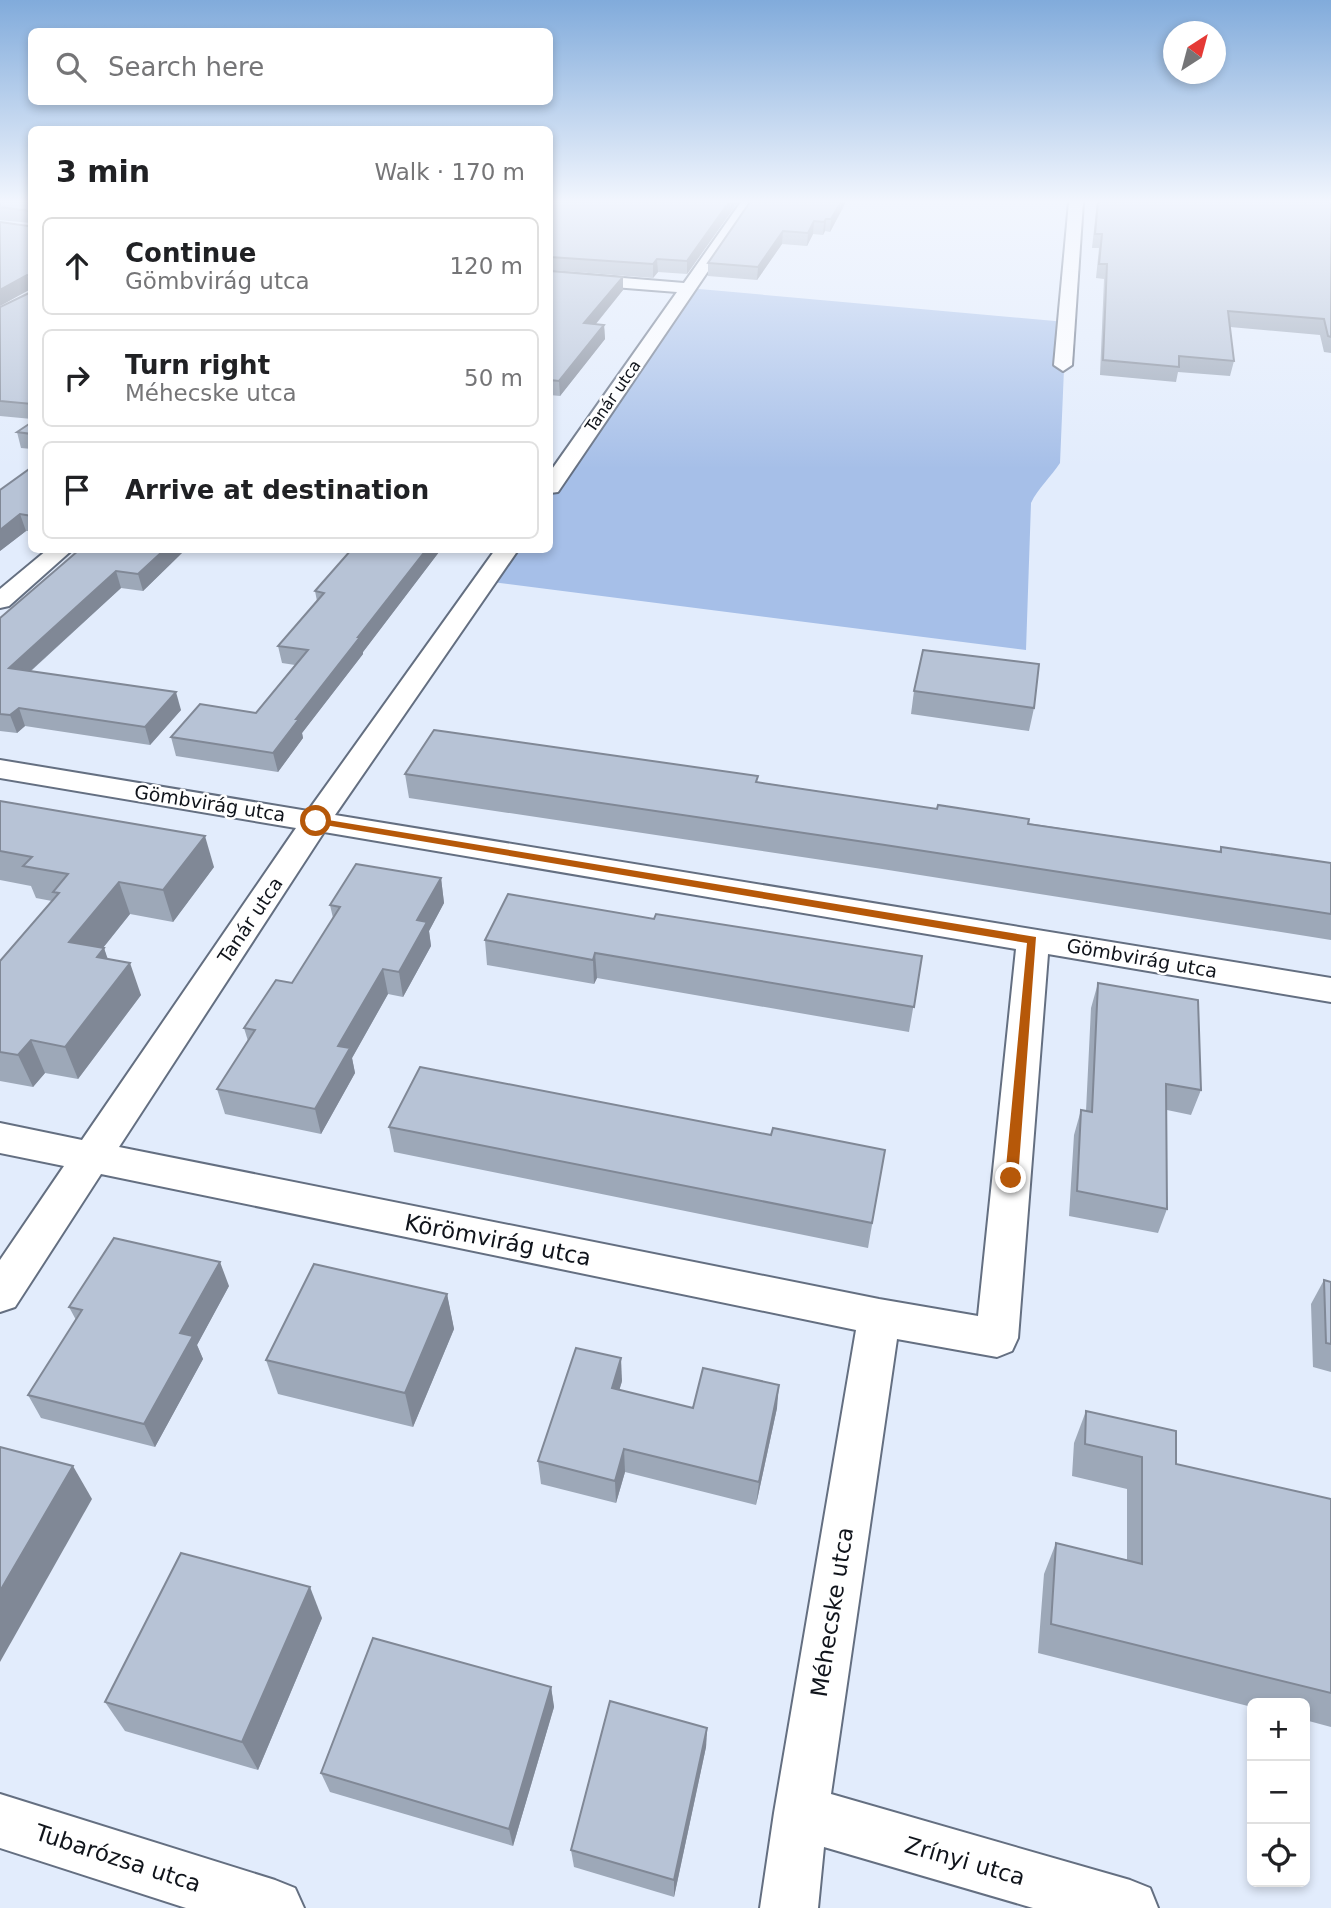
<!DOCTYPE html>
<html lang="en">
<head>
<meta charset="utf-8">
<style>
	body { margin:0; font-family:"DejaVu Sans",sans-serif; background:#f6f6f6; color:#202124 }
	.controls { position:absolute; right:21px; bottom:21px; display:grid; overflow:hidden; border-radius:10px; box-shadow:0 4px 10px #0003 }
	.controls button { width:63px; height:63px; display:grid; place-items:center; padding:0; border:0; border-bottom:2px solid #e0e0e0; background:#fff; color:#202124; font:35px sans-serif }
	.compass { position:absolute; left:1163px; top:21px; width:63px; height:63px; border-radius:50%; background:#fff; box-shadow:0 4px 10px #0003; rotate:36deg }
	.stop { position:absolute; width:21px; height:21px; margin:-16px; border:5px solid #b65809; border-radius:50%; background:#fff }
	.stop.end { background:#b65809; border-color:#fff; box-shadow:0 2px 7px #0008 }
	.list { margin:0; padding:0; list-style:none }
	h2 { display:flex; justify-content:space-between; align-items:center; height:91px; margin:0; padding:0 28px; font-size:30px }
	h2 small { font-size:23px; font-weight:400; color:#757577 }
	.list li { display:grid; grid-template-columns:46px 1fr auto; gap:21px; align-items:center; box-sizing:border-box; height:98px; margin:0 14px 14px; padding:0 14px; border:2px solid #e0e0e0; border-radius:10px }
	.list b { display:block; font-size:26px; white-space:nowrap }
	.list p { margin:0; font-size:23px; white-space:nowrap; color:#757577 }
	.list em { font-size:23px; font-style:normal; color:#757577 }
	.icon { flex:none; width:38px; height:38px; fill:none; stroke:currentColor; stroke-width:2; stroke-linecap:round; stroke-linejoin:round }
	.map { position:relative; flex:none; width:1331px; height:1908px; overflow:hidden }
	.search { position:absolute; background:#fff; box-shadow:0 4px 10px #0003; left:28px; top:28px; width:525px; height:77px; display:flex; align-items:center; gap:18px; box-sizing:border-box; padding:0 24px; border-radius:10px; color:#757577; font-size:26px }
	.panel { position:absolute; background:#fff; box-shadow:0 4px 10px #0003; left:28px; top:126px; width:525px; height:427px; border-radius:10px }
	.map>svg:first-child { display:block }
</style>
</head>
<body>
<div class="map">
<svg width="1331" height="1908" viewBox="0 0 1331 1908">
	<rect width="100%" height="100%" fill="#e2ecfc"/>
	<path fill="#a6bfe8" d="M688 288 1066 322 1060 463C1051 477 1038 488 1031 503L1026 650 484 581 506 550H550V487Z"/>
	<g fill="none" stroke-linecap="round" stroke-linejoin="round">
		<defs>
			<g id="street">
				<polygon points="741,202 755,202 558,492 550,493 550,472 677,292 550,282 550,272 684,283"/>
				<polygon points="1069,202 1083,202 1072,365 1063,371 1054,365"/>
				<polygon points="47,550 72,550 9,606 0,608 0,589"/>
				<path d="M495 550H518L335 815 1331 978V1002L1048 954 1018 1338 1012 1351 997 1357 897 1339 831 1794 1130 1880 1150 1888 1158 1908H1033L824 1847 818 1908H760L774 1813 856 1330 101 1174 15 1307 0 1312V1260L64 1166 0 1153V1123L82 1140 296 828 0 778V760L308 811ZM324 832 1016 949 978 1316 879 1299 119 1147Z"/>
				<polygon points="0,1794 275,1880 295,1888 304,1908 186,1908 0,1848"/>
			</g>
		</defs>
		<use href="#street" stroke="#646f81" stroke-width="4"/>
		<use href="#street" fill="#fff" fill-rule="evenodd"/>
	</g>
	<g fill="#9da8b8">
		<polygon points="0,202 32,202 32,419 0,416 0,307 29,293 29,289 0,306 28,226 31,223 0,220"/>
		<polygon points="550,202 738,202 687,274 658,272 653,278 550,270"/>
		<polygon points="750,202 846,202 830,232 825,231 823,235 813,234 807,246 782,244 757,280 708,276 708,263"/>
		<polygon points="1097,202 1331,202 1331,353 1324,352 1320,335 1230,327 1234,361 1230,376 1178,372 1176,382 1100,375 1104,279 1096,278 1099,248 1092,248"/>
		<polygon points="550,271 623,277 623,290 596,324 604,325 605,339 560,396 550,395"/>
		<polygon points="32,422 32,449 21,448 17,432"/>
		<polygon points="32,467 32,531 26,531 0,551"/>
		<polygon points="79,550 185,550 143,591 121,588 31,671 181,710 150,745 25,726 17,733 0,731 0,618"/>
		<polygon points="351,550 447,550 445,553 439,552 363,652 363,654 302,733 303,738 278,772 176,756 171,737 256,713 295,665 282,663 278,646 317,601 315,591"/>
		<polygon points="914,691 1034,708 1029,731 911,714"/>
		<polygon points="405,774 758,782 1219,852 1221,847 1331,863 1331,940 882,869 409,798"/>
		<polygon points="0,801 214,867 173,922 130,914 103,948 104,948 107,959 141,995 78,1079 45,1073 33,1087 0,1081 0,961 52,901 36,898 31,886 0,880"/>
		<polygon points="441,878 444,903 429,931 431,946 403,997 388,994 352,1058 355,1073 321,1134 225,1114 217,1089 248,1041 244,1028 292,983 333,918 330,905"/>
		<polygon points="654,919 922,956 909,1032 597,978 594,984 487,965 485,940"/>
		<polygon points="1098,983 1201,1090 1191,1115 1167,1110 1167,1209 1158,1233 1069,1216 1074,1135 1081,1110 1086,1111 1091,1008"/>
		<polygon points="389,1127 885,1150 868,1248 394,1152"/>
		<polygon points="1324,1280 1331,1282 1331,1372 1313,1367 1311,1304"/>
		<polygon points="229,1286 197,1345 203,1359 155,1447 41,1418 28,1395 76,1320 69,1307"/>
		<polygon points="447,1294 454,1329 413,1427 278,1394 266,1360"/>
		<polygon points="622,1381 619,1390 693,1408 777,1408 756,1505 625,1472 616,1503 541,1484 538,1461"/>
		<polygon points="1086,1411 1176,1464 1331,1499 1331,1727 1305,1720 1305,1703 1252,1703 1252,1707 1038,1653 1044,1574 1056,1543 1127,1560 1127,1489 1072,1476 1074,1443"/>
		<polygon points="322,1618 258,1770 125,1731 105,1702"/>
		<polygon points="551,1687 554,1707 513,1846 330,1792 321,1773"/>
		<polygon points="707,1728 706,1747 674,1897 574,1867 571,1850"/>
	</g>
	<g fill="#808896">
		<polygon points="729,202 738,202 687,274 687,261"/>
		<polygon points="841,202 846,202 830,232 831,219"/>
		<polygon points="826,219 825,231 823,235 824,222"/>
		<polygon points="814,221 813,234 807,246 808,233"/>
		<polygon points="783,231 782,244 757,280 758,267"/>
		<polygon points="657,259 658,272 653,278 653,264"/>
		<polygon points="27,275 31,289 0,306 0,290"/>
		<polygon points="623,277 623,290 585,337 584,323"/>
		<polygon points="604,325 605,339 560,396 559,381"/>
		<polygon points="20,514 26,531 0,551 0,530"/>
		<polygon points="164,550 185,550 143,591 138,574"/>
		<polygon points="426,550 439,550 439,552 363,652 363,654 302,733 303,738 278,772 273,753 296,719 358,637"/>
		<polygon points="116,571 121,588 15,685 9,668"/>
		<polygon points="176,692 181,710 150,745 145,727"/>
		<polygon points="19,708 25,726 17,733 10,715"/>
		<polygon points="205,836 214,867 173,922 163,890"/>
		<polygon points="441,878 444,903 429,931 431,946 403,997 399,972 417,920"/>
		<polygon points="119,882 130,914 82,974 69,942"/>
		<polygon points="104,948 115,980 97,957"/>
		<polygon points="595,953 597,978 594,984 593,960"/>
		<polygon points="130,963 141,995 78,1079 65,1047"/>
		<polygon points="383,969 388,994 352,1058 355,1073 321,1134 315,1109 338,1046"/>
		<polygon points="31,1040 45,1073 33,1087 18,1055"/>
		<polygon points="220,1262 229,1286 197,1345 203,1359 155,1447 144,1424 180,1333"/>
		<polygon points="447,1294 454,1329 413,1427 405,1393"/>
		<polygon points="621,1358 622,1381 613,1412 612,1388"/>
		<polygon points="779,1385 777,1408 756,1505 759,1482"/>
		<polygon points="624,1449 625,1472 616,1503 615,1481"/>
		<polygon points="73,1466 92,1499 0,1662 0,1591"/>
		<polygon points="310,1587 322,1618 258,1770 242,1742"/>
		<polygon points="551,1687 554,1707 513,1846 509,1829"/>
		<polygon points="707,1728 706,1747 674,1897 674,1880"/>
	</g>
	<g fill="#b7c3d6" stroke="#808896" stroke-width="2">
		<polygon points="0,202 32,202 32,404 0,401 0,307 29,293 30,276 27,275 0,290 0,222 28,226 31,223 31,213 29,211 0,207"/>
		<polygon points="550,202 729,202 687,261 657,259 653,264 550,257"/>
		<polygon points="750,202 841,202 831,219 826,219 824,222 814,221 808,233 783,231 758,267 708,263"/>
		<polygon points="1098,202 1331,202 1331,337 1328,336 1324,319 1228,311 1234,361 1179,356 1179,367 1103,360 1107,264 1099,264 1102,234 1095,234"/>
		<polygon points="550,271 623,277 584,323 604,325 559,381 550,380"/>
		<polygon points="32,422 32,434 17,432"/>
		<polygon points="32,467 32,516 20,514 0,530 0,490"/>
		<polygon points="79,550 164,550 138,574 116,571 9,668 176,692 145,727 19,708 10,715 0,714 0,618"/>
		<polygon points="351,550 426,550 358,637 360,637 296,719 299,719 273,753 171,737 200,704 256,713 308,650 278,646 324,593 315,591"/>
		<polygon points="923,650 1039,664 1034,708 914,691"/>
		<polygon points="434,730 758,776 756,782 937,809 938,805 1029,819 1028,824 1221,852 1221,847 1331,863 1331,914 885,845 405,774"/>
		<polygon points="0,801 205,836 163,890 119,882 69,942 104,948 97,957 130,963 65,1047 31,1040 18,1055 0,1052 0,961 59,893 53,892 68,874 23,866 32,857 0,851"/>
		<polygon points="356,864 441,878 417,920 427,922 399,972 383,969 338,1046 350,1048 315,1109 217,1089 255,1030 244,1028 276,980 292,983 340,907 330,905"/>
		<polygon points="508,894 654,919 656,914 922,956 914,1007 595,953 593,960 485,940"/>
		<polygon points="1098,983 1198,1000 1201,1090 1166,1084 1167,1209 1077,1191 1081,1110 1092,1112"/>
		<polygon points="420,1067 771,1135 773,1128 885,1150 872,1223 389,1127"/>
		<polygon points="114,1238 220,1262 180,1333 193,1336 144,1424 28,1395 82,1310 69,1307"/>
		<polygon points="314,1264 447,1294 405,1393 266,1360"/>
		<polygon points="1324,1280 1331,1282 1331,1344 1326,1343"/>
		<polygon points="576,1348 621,1358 612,1388 693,1408 703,1368 779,1385 759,1482 624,1449 615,1481 538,1461"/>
		<polygon points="1086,1411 1176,1431 1176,1464 1331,1499 1331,1693 1051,1624 1056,1543 1142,1564 1142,1457 1085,1444"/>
		<polygon points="0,1447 73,1466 0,1591"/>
		<polygon points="181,1553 310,1587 242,1742 105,1702"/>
		<polygon points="373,1638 551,1687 509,1829 321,1773"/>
		<polygon points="610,1701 707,1728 674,1880 571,1850"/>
	</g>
	<linearGradient id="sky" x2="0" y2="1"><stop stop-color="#81abdb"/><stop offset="0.43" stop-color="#f2f6fe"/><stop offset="1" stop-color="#f2f6fe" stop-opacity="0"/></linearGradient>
	<rect width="1331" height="469" fill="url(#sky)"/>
	<polygon fill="#b65809" points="316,818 1036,937 1018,1178 1011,1184 1005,1178 1027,943 313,823 311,821"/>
	<g text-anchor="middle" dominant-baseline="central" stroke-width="5" stroke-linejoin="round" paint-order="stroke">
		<g font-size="16" fill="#10141b" stroke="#fff">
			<text transform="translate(613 396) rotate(-55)">Tanár utca</text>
		</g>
		<g font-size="19" fill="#10141b" stroke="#fff">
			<text transform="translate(210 803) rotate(9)">Gömbvirág utca</text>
			<text transform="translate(250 920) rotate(-56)">Tanár utca</text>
			<text transform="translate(1142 958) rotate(10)">Gömbvirág utca</text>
		</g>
		<g font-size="23" fill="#10141b" stroke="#fff">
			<text transform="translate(498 1240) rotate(11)">Körömvirág utca</text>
			<text transform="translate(832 1612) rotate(-81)">Méhecske utca</text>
			<text transform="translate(118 1858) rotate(18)">Tubarózsa utca</text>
			<text transform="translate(965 1861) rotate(16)">Zrínyi utca</text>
		</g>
	</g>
</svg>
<div class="controls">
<button>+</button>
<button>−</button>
<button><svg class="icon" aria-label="locate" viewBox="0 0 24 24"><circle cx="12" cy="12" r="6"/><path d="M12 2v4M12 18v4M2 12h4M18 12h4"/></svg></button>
</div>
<svg class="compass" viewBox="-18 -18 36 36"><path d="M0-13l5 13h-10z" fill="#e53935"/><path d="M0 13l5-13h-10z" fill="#757577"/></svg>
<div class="stop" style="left:316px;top:821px"></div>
<div class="stop end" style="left:1011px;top:1178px"></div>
<div class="search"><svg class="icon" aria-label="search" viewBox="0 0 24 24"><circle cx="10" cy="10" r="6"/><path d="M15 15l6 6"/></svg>Search here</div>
<section class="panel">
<h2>3 min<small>Walk · 170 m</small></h2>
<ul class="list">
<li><svg class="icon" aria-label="ahead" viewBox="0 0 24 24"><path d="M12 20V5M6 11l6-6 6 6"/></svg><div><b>Continue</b><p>Gömbvirág utca</p></div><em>120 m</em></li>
<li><svg class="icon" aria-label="right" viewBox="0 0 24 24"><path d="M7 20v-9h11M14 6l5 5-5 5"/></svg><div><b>Turn right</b><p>Méhecske utca</p></div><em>50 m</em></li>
<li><svg class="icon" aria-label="arrive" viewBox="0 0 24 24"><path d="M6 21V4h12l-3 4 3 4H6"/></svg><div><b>Arrive at destination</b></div></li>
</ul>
</section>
</div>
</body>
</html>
